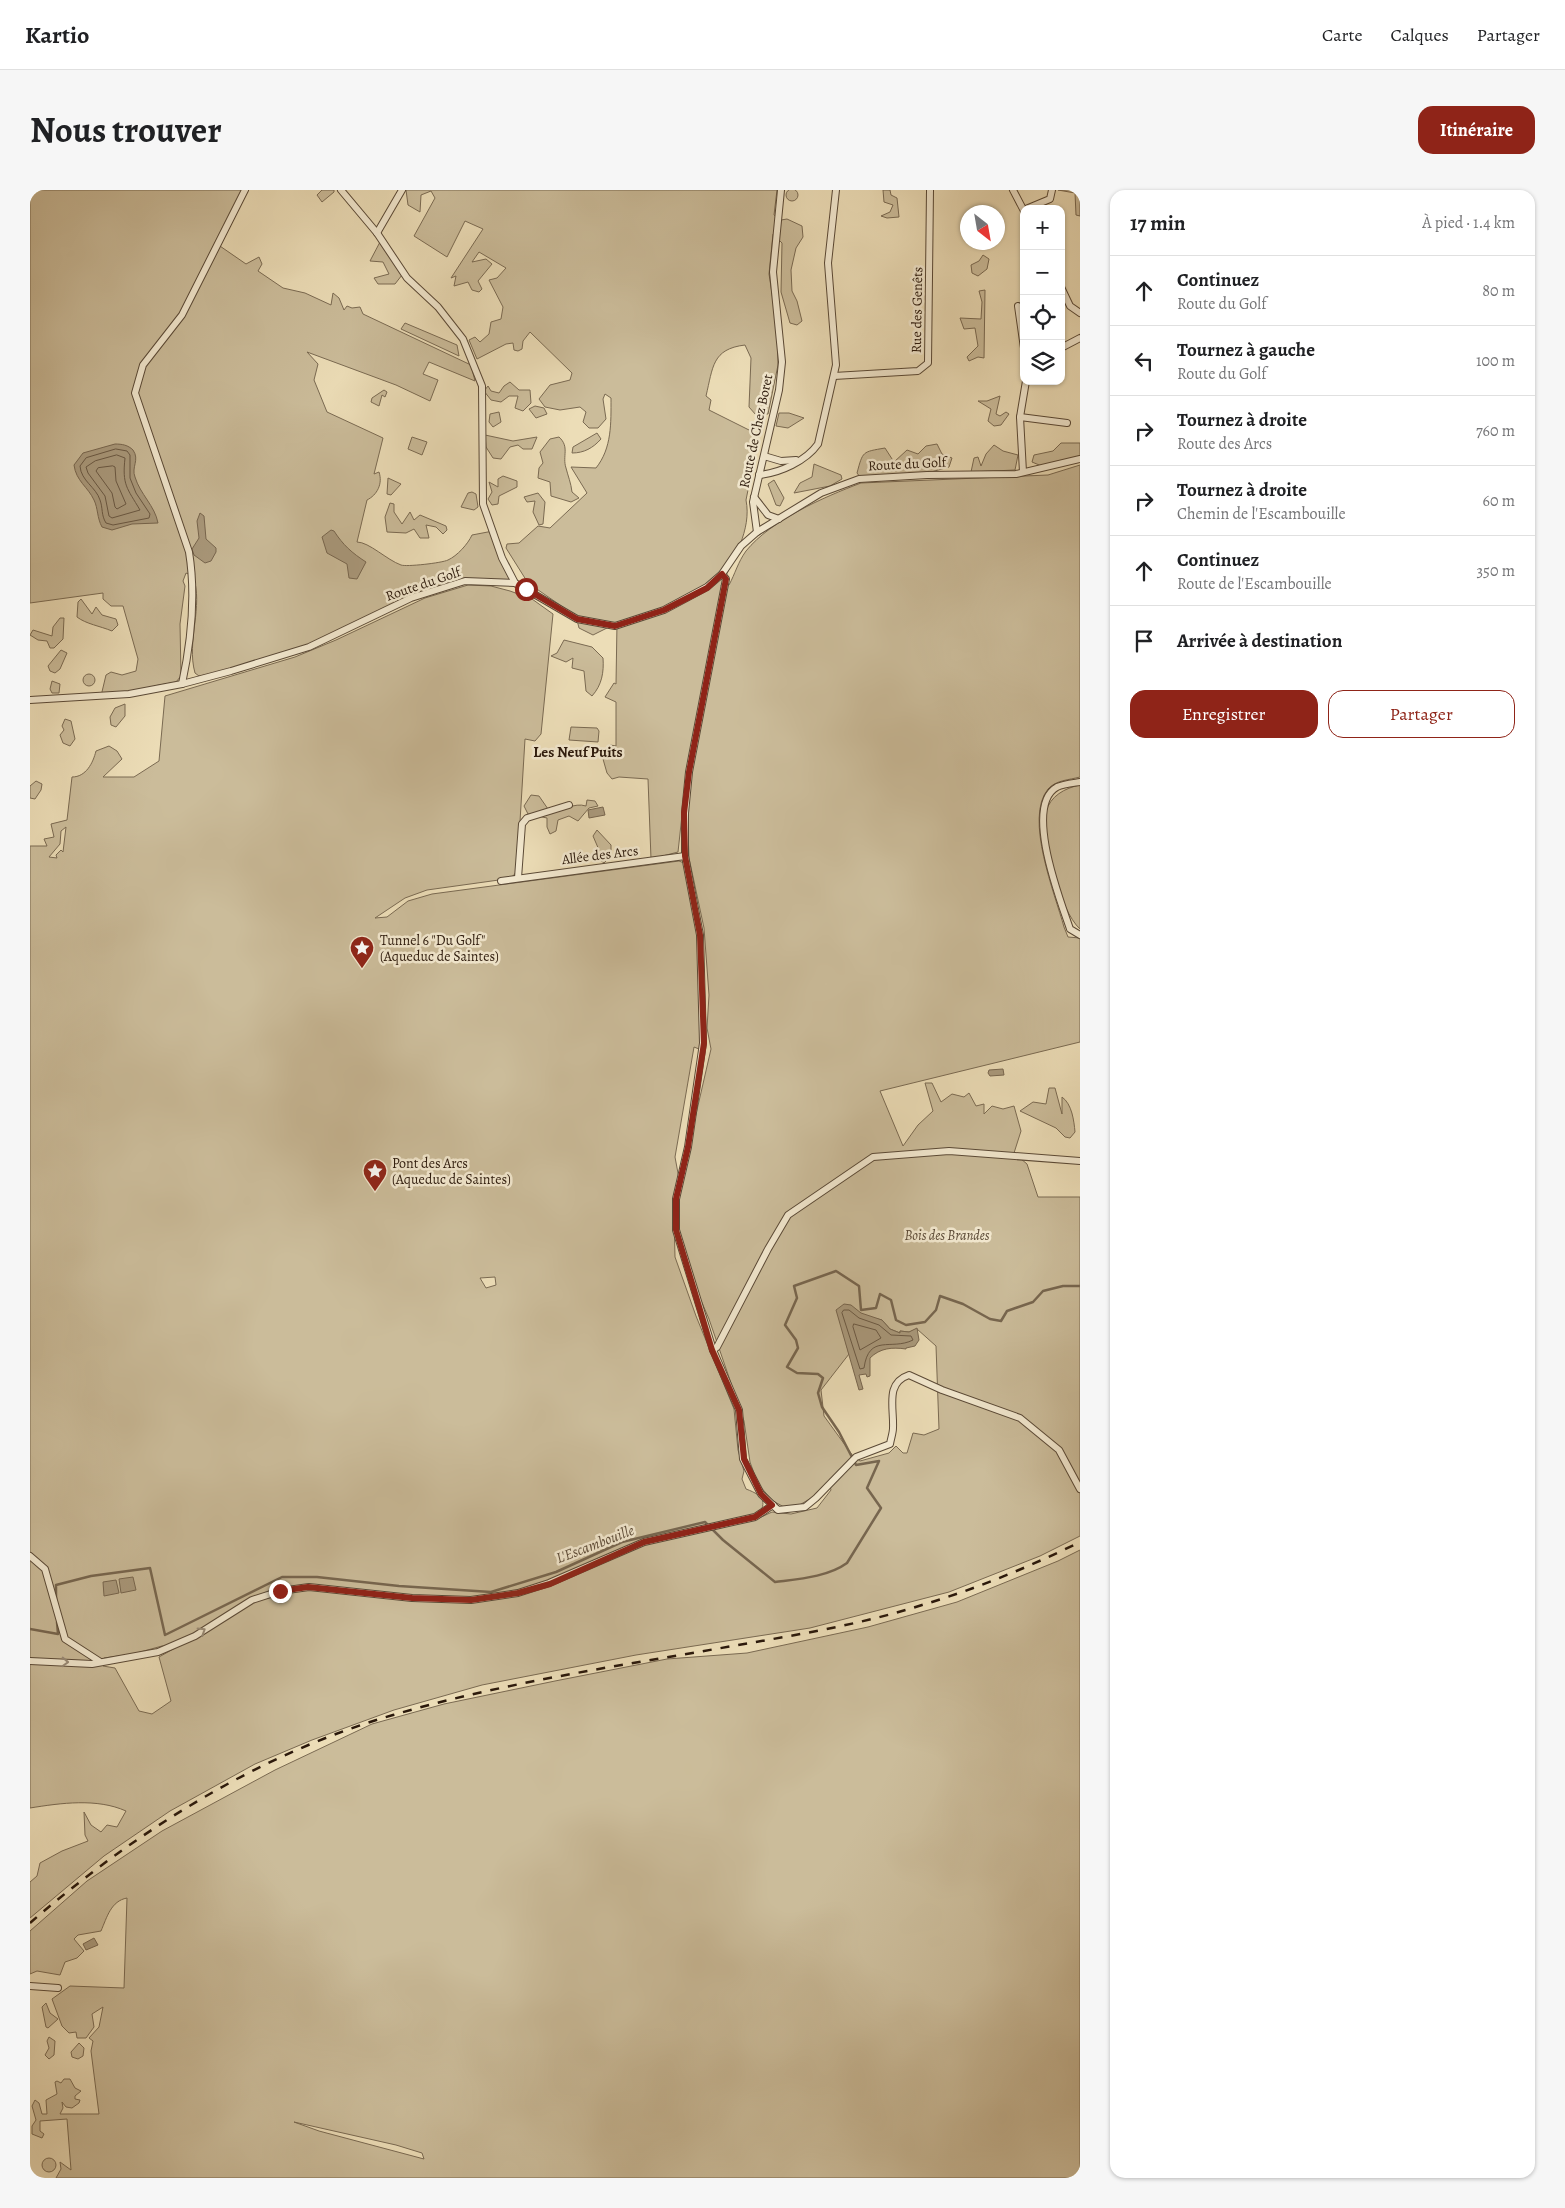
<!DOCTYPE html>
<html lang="fr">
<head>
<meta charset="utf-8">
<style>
	body { margin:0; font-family:Alegreya,serif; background:#f6f6f6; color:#202124 }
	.controls { position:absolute; right:15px; top:15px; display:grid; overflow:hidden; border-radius:10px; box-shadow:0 1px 4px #0004 }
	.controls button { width:45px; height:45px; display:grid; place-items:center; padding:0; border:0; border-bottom:1px solid #e0e0e0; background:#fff; color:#202124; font:25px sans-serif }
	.compass { position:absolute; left:930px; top:15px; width:45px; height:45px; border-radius:50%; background:#fff; box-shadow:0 1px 4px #0004; rotate:149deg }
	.stop { position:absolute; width:15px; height:15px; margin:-11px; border:4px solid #8f2418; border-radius:50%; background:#fff }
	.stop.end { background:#8f2418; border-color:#fff; box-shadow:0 1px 5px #0008 }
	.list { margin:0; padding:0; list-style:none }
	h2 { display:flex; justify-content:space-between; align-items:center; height:65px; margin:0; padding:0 20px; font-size:21px }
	h2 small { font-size:16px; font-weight:400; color:#757577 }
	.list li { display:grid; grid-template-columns:32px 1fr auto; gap:15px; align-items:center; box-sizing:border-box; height:70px; padding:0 20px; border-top:1px solid #e0e0e0 }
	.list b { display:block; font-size:19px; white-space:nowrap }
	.list p { margin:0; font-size:16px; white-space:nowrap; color:#757577 }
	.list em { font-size:16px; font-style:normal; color:#757577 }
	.actions { display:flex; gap:10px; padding:15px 20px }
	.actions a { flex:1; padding:11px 0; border:1px solid #8f2418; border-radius:15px; text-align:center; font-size:18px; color:#8f2418 }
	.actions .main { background:#8f2418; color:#fff }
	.icon { flex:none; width:28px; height:28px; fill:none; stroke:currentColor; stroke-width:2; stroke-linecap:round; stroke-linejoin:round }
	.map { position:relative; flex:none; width:1050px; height:1988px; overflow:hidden; border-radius:15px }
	header { display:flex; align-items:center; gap:30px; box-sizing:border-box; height:70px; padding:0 25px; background:#fff; border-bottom:1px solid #e0e0e0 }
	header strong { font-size:24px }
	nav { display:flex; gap:28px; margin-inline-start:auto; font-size:18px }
	.intro { display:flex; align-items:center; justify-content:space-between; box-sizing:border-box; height:120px; padding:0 30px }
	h1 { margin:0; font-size:35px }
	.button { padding:12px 22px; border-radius:15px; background:#8f2418; color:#fff; font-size:18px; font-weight:700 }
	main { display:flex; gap:30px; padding:0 30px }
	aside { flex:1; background:#fff; border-radius:15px; box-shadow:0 1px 4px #0004 }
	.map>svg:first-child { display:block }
</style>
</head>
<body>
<header>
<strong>Kartio</strong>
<nav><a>Carte</a><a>Calques</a><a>Partager</a></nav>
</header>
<div class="intro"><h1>Nous trouver</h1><a class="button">Itinéraire</a></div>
<main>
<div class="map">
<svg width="1050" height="1988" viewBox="0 0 1050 1988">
	<rect width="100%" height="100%" fill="#ecddb7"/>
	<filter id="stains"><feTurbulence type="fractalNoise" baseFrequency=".004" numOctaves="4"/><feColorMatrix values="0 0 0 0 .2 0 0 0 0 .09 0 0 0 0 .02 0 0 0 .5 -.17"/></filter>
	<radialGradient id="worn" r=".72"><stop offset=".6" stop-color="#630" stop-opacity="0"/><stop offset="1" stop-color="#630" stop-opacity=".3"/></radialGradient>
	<g fill="#cbbc9a" stroke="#7a6a52" fill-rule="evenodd">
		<circle cx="762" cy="5" r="6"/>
		<path d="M0 0H215L187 54 216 74 229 67 232 74 228 81 253 98 275 103 301 115 303 103 309 108 314 120 317 116 322 118 330 117 333 124 441 175 445 191 399 172 393 184 408 190 400 211 366 195 277 162 288 174 284 190 297 222 353 248 344 284 349 282C353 294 347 305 337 310L327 352C339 352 357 370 371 375 376 377 412 373 418 370 427 366 438 354 442 345L463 341 485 393 435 391 381 408 279 457 188 483 169 486 165 483C156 451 174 416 163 386L156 383 153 391 155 396 150 434 151 486 146 492 124 496 123 500 71 506 76 485 81 482 92 485 106 481 108 469 93 416H81L73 409V403L0 413Z"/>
		<polygon points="292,0 304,0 304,2 292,12 287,5"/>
		<path d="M376 0H747L744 25 751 30 757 29 772 36 773 47 766 58 761 80 762 101 767 111 772 131 767 135 760 133 751 102 752 53 743 44 739 84 747 136 748 175 738 224 726 225 719 217 721 168 715 155C682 159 683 177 676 206L681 210 679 220 729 245 716 310C722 340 703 369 691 396L699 395C705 384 708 372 716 361 741 330 794 307 831 293L1018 285 1050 275V587C1039 590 1026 590 1018 599 994 628 1025 704 1034 737L1038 747 1050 748V852L850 901 873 956 888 935 903 921 895 893H902L911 912 922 904 934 907 939 903 946 916 954 914V924L962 916 973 919 984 916 991 941 984 963 997 974 1008 1007H1050V1346L1010 1366 919 1402 780 1438 606 1465 452 1495 364 1520 282 1550 225 1574 140 1621 74 1666 0 1728V1692L7 1686 10 1673 32 1661 58 1651 55 1645 54 1622 61 1635 71 1642 77 1635 87 1637 96 1621C67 1608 31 1613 0 1618V656H17L14 649 24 647 21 634 37 630 42 587C56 587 63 573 66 561L79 556 87 561 92 569 73 587H104L129 571 135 506 265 467 306 450 395 408 438 395 461 396 480 401 502 409 523 424 511 544 505 551 495 549 487 681 483 686 476 689 397 700 375 708 345 728 357 727 378 711 402 704 649 671 654 673 670 745 675 853 669 859 664 857 645 967 650 994 681 859 677 838 679 805 674 738 659 668 656 588 648 662 621 669 618 589 589 587 582 589 577 583 573 569 580 555 586 556V512L575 507 584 493 586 494 587 433 563 445 549 438 546 426 498 393 476 358 477 354 489 353 508 336 520 338 557 303 541 277 566 278C582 258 581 233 581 208L575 204 573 209 576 229 568 238H559L553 232 556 222 550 217 530 220 515 217 509 209 520 195 540 190 542 183 500 142 493 151 492 159 488 161 484 160 483 153 476 154 447 169 439 150 445 147 450 152 459 144 461 132 471 129 473 117 459 90 467 88 476 78 449 62 442 72 456 69 462 74 448 91 452 99 449 102 442 100 438 92 424 96 426 86 421 88 453 39 435 31 417 67 384 46 405 8 401 1 391 5 390 22 378 15ZM36 637 33 662 31 660 26 665 27 668 19 667 30 654 31 641ZM644 1027 651 1064 679 1129 714 1231 720 1272 728 1294 743 1311 754 1317H766L783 1307 799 1292 801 1300 787 1318 761 1324 742 1322 725 1330C738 1313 735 1306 716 1299L712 1289 714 1281 708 1260 704 1219 666 1126 645 1067ZM465 1087 466 1095 456 1098 450 1088ZM807 1120 852 1130 860 1139 870 1143V1141L879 1142 887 1139 906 1156 909 1239 894 1245 883 1243 877 1263H873L866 1256 859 1263 830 1271 823 1266 794 1226 791 1200 819 1164ZM132 1456 145 1458 129 1467 141 1511 122 1524 109 1521 85 1478 73 1476 74 1468 103 1464Z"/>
		<polygon points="853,0 860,0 861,5 867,8 869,27 857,28 851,26 860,22 863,15 854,12"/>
		<polygon points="1028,0 1050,0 1050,26 1046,25 1045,3"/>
		<polygon points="350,52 372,85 365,94 348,94 344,88 359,84 353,72 340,71"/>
		<polygon points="953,65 959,69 957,79 948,86 942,83 941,75 949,71"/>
		<polygon points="955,100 954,168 948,167 939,171 937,167 948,156 945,138 934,139 930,128 951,129 952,112 949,101"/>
		<polygon points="375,133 427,155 429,166 371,139"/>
		<polygon points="480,192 489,200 500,200 501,213 493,221 485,218 488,206 479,206 471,212 461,210 454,201 458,196 461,201 469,203 474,196"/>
		<polygon points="354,200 357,202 355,207 352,205 349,216 341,212 342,208"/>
		<polygon points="970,206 966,224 970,226 976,222 979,224 971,235 964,236 958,231 961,219 948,211 957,211"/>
		<polygon points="505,216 514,218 517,224 506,228 499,219"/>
		<polygon points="469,222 471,232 463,237 459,232 460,224"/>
		<polygon points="749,223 759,223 774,228 758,238 746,236"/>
		<path d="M567 243 571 249C563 258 554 263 542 263L543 257Z"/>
		<polygon points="455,245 483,251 507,247 502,259 493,259 488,255 480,257 471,269 463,268 456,257"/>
		<polygon points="382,247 397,252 392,265 378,259"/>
		<path d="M529 247C540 257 532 266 536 278 538 286 541 293 542 302L549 308 541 312 521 306 520 292 508 288 509 278 513 273 510 262 520 249Z"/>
		<polygon points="1031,253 1050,253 1050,267 1014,277 1002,272 1004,265 1023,261"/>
		<path d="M907 254 912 264 922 268 919 277 901 282 830 287 827 283C833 261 832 262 855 258L864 272 877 260 888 264 896 256Z"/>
		<polygon points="964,255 973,261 988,265 985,280 941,282 944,268 948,267 951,276 956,264"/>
		<polygon points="784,274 811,285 812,289 800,296 764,303 770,293 782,287"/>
		<polygon points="473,286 487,291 487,297 469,306 468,314 462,315 458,309 462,302 459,292 468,297 468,289"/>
		<polygon points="358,288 371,294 361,305 357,304"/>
		<polygon points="744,290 754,308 750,316 746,315 738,294"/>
		<polygon points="442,302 446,304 448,317 444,320 431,317 438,303"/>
		<polygon points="508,303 515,312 513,334 509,335 503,322 505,311 497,312 494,307"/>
		<polygon points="360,313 364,314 364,322 372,334 380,322 384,330 390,325 416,336 417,340 413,344 406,337 396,335 399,348 390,348 384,339 376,343 357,342 355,327"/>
		<path d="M51 409 62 424 66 417 72 425 86 429 88 435 82 441C70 436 56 434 47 427L48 412Z"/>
		<polygon points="30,428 34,428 33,449 24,458 20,458 17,451 8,450 0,445 3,440 22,446 23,437"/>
		<path d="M534 450 562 457 573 468C574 482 572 495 562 506L556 501 554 481 542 478 543 468 536 472 521 466 527 463Z"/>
		<polygon points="31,460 37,463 30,479 25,483 20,481 18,476"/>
		<circle cx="59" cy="490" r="6"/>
		<polygon points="22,491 30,494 29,503 22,503 20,499"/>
		<polygon points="95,514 95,526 86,537 81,535 80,527 85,518"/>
		<polygon points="35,529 41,531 45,549 40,556 33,553 30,545 34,540 32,536"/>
		<polygon points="541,537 567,538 569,541 568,552 539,550"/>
		<polygon points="6,591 12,594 11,600 5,609 0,608 0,596"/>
		<path d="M1050 595V739C1030 721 1010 648 1016 622 1020 606 1035 598 1050 595Z"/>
		<path d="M501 605 509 606 518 619C533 622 544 612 556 616L557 610 565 611 568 616 559 618 548 631 539 626 528 630 526 641 520 644 517 637V628L498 624 494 616Z"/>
		<polygon points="567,640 581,655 581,666 574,673 570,670 569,660 563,646"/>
		<path d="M1019 898H1025L1032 924V907C1042 914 1044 931 1045 942L1040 948 1035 947 1026 938 990 921 1003 912 1016 914Z"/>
		<path d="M1050 1360V1988H26L31 1979 30 1972 41 1980 37 1929 10 1931V1941L14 1944 12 1948 2 1944V1936L6 1930 2 1916 5 1910 9 1913 12 1924H17L16 1910 27 1904 25 1892 27 1891 31 1893 34 1889H40L45 1898 51 1901 45 1906V1909L50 1910 49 1913 42 1918 36 1917 32 1912 33 1918 30 1924H69L61 1861 63 1851 59 1848 69 1837 73 1817 62 1824 64 1837 56 1848H47L46 1842 39 1843 32 1836 22 1809 40 1796 94 1798 97 1708C81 1711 77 1727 71 1741L48 1745 44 1749 54 1761 47 1768 35 1772 30 1785 7 1781 0 1784V1741L57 1691 132 1641 245 1580 342 1534 414 1514 525 1491 637 1469 717 1463 838 1437 927 1412 1028 1371ZM264 1932 366 1955 392 1963 394 1969 289 1941Z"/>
		<polygon points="16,1813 20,1823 28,1829 18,1838 16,1837 12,1817"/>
		<polygon points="19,1847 25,1851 24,1865 19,1869 15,1865 19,1858 17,1851"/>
		<polygon points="49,1853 54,1858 53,1866 48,1869 42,1867 41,1862"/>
		<circle cx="19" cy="1975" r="7"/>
	</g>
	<g fill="#aa9a7d" stroke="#77664f">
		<path d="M85 254C92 254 98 255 103 260 110 270 101 277 105 287 110 304 125 316 128 333L102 334 82 340 72 337C67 328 68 318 64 310 58 297 46 291 44 275L53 263Z"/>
		<polygon points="170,323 174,326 176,349 186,358 186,362 181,371 175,373 164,365 162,359 169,348 167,331"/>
		<path d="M301 340 304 341C313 355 322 363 336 372L327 389 319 388 317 374 297 363 292 347Z"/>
		<polygon points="573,617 575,625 559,628 558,620"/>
		<polygon points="973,879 974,885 960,886 958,883 959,880"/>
		<path d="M814 1114 821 1115 831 1123 852 1130 860 1139 870 1143V1141L879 1142 887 1138 889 1150 885 1156 876 1158V1159C862 1157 850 1158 840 1168V1186L837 1187 836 1184 829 1185 833 1199 829 1200 806 1120Z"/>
		<polygon points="103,1387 106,1400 91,1403 89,1389"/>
		<polygon points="86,1390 89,1403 74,1406 73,1392"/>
		<polygon points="64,1748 68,1755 56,1760 53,1754"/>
	</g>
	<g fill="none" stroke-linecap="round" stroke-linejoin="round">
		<g stroke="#6a5944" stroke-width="1">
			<path d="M86 259 97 261 100 265V288L106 303 120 324 119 328 83 335 76 333C71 325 73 318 70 310 66 297 51 291 50 276L56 268Z"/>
			<path d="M87 265 95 268C92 295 97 298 110 320L82 328 79 326 75 306 58 283 56 277 65 271Z"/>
			<polygon points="83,276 85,277 86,291 96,314 87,319 85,317 82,303 66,281 68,278"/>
			<path d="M814 1120H819L829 1128 849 1135 861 1145 881 1146 883 1150C861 1161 839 1143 834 1178L830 1179 812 1123Z"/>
			<polygon points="824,1134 846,1140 851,1148 830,1160 823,1137"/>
		</g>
		<g stroke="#77664f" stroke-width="2.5">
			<path d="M26 1409V1395L61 1386 120 1378 135 1445 252 1387H287L369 1396 461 1402 526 1382 592 1352 675 1332 693 1350 745 1392C768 1389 798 1387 817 1373L851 1318 837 1298 849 1271 826 1275 809 1242 792 1217 788 1203 793 1188 788 1184 767 1183 757 1177 768 1158 766 1150 755 1135 767 1108 764 1096 806 1081 829 1096 831 1120 846 1118 850 1104 861 1110 866 1130 876 1135 895 1132 906 1120 910 1106 933 1114 960 1129 971 1131 977 1121 1003 1112 1013 1101 1033 1096H1050"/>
			<polyline points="0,1439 28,1444 27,1432"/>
		</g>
		<defs>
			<g id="street">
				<polyline points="311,0 347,43 377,88 408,117 433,149 452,196 453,314 472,368 485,393"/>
				<polyline points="983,0 994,21"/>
				<polyline points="996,19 1020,9 1022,0"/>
				<polyline points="347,43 372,0"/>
				<polyline points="1031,97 1040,116 1050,123"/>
				<polyline points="988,116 994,158"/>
				<polyline points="1031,158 1050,148"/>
				<polyline points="804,186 888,181 898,173 900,0"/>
				<polyline points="990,227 1037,233"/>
				<polyline points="734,266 751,271 766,270"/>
				<polyline points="993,282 990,227 996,191"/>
				<path d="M729 285C750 283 776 271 788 254L806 175 798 73 806 0"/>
				<polyline points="724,307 738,325 749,329"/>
				<polyline points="727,342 723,312 749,200 752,172 743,82 751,0"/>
				<path d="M692 384 696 389 659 582 655 623V666L670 745 673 853 658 957 646 1009V1040L683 1160 709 1220 713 1269 731 1304 748 1320 775 1317 786 1308 826 1267 860 1254C861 1248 863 1243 863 1238 864 1217 855 1193 879 1185L912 1200 990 1228 1029 1260 1050 1299"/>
				<path d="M152 494C161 452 166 405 159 362L105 203 113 175 152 125 215 0"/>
				<polyline points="0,510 99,504 152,494 201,481 279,457 381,408 435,391 485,393 547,429 585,436 634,420 677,397 692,384 711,356 727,342 791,303 829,289 897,285 986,284 1050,269"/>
				<path d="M1050 592C1044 593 1033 594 1027 597 993 616 1031 712 1040 739L1050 745"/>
				<polyline points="488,688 492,634 497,628 539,615"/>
				<polyline points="471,691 655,666"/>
				<polyline points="683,1160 687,1157 738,1059 758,1025 843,967 919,961 1050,971"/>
				<polyline points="0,1366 15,1379 35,1449 69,1471"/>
				<polyline points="0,1471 62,1474 128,1462 165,1446 222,1410 250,1401 279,1397 382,1408 441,1410 488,1403 519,1393 614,1352 725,1327 743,1315"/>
				<polyline points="0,1796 28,1798"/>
			</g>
		</defs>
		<use href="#street" stroke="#5a4936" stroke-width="8"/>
		<use href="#street" stroke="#f3e9d0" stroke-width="6"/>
		<path stroke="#2a180b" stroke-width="2.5" stroke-dasharray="9 9" stroke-linecap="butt" d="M0 1733C105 1642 228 1564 363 1525 479 1491 601 1474 720 1453 777 1443 836 1433 892 1415 946 1399 999 1377 1050 1352"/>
	</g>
	<defs><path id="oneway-chevron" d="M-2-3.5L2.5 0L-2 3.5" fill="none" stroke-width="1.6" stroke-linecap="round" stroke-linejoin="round" transform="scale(1.25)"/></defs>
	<g stroke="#998b77">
		<use href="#oneway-chevron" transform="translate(172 1441) rotate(-32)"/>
		<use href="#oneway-chevron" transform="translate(35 1472) rotate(2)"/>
	</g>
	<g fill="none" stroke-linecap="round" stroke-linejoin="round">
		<polyline stroke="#8f2418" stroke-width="6" points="250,1401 278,1397 382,1408 441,1410 488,1403 520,1394 614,1352 725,1327 742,1315 731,1304 714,1269 709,1220 682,1160 646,1040 646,1009 658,957 674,853 670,745 655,666 654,623 659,582 696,389 692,384 677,398 634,420 585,436 547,429 496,399"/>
	</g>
	<defs>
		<symbol id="sight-pin" viewBox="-11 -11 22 30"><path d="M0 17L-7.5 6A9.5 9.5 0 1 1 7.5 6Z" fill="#8f2418" stroke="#f3e9d0"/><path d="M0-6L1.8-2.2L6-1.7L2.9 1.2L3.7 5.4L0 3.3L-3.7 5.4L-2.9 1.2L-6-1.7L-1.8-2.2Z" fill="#fff"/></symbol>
	</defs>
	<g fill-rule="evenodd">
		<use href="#sight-pin" x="318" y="744" width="28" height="38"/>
		<use href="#sight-pin" x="331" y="967" width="28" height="38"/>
	</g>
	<g text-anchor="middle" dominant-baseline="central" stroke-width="5" stroke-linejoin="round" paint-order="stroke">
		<g font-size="14" fill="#2a180b" stroke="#f3e9d0">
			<text transform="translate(887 120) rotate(-89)">Rue des Genêts</text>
			<text transform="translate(726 241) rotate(-78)">Route de Chez Boret</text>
			<text transform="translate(877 274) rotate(-3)">Route du Golf</text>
			<text transform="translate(393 394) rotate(-19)">Route du Golf</text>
			<text transform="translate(570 665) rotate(-7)">Allée des Arcs</text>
		</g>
		<g font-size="14" fill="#2a180b" stroke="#f3e9d0" text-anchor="start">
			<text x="350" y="750">Tunnel 6 "Du Golf"<tspan x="350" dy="16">(Aqueduc de Saintes)</tspan></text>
			<text x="362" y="973">Pont des Arcs<tspan x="362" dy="16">(Aqueduc de Saintes)</tspan></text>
		</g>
		<g font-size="14" font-style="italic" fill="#5a4936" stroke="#f3e9d0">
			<text x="917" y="1045">Bois des Brandes</text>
		</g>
		<g font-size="15" font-weight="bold" fill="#2a180b" stroke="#f3e9d0">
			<text x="548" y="562">Les Neuf Puits</text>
		</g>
		<g font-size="15" font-style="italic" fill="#5d4c39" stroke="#f3e9d0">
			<text transform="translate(565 1354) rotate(-21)">L'Escambouille</text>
		</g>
	</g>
	<rect width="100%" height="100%" filter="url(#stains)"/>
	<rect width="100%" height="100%" fill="url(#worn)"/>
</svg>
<div class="controls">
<button>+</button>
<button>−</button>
<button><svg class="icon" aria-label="locate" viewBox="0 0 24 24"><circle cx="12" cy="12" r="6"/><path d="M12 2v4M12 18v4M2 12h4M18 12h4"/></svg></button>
<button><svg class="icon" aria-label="layers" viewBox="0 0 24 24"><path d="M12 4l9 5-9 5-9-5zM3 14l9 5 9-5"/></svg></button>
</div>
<svg class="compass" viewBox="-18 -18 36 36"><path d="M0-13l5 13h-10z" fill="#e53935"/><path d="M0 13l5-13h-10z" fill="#757577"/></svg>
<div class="stop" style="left:496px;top:399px"></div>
<div class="stop end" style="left:250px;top:1401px"></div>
</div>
<aside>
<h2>17 min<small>À pied · 1.4 km</small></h2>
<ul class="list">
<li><svg class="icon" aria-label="ahead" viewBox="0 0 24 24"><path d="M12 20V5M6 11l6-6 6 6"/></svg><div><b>Continuez</b><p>Route du Golf</p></div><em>80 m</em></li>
<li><svg class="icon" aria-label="left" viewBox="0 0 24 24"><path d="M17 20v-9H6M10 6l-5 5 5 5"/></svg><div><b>Tournez à gauche</b><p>Route du Golf</p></div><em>100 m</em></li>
<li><svg class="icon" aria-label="right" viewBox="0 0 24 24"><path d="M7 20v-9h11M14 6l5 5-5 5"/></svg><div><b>Tournez à droite</b><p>Route des Arcs</p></div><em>760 m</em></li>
<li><svg class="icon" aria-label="right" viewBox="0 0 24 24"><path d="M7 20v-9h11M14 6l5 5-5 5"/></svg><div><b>Tournez à droite</b><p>Chemin de l'Escambouille</p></div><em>60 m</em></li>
<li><svg class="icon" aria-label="ahead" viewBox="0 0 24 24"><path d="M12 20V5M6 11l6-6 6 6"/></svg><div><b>Continuez</b><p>Route de l'Escambouille</p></div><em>350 m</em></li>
<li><svg class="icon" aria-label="arrive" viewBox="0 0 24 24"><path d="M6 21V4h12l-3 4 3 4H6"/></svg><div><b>Arrivée à destination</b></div></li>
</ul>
<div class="actions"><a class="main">Enregistrer</a><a>Partager</a></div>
</aside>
</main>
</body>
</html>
